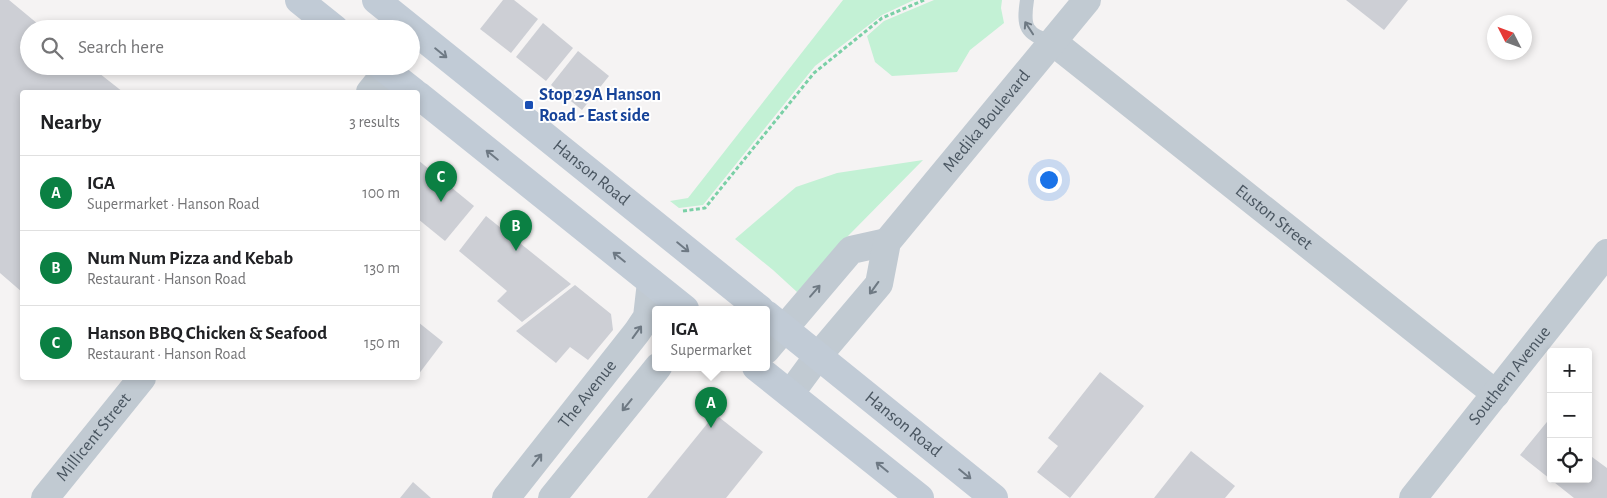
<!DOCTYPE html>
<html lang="en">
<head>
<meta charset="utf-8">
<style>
	body { margin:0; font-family:"Alegreya Sans",sans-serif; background:#f2f2f2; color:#202124 }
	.controls { position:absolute; right:15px; bottom:15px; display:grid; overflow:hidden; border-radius:5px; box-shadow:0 2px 8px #0003 }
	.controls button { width:45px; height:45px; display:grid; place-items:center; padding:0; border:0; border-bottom:1px solid #e0e0e0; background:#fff; color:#202124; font:25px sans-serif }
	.compass { position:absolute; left:1487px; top:15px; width:45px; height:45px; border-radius:50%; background:#fff; box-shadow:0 2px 8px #0003; rotate:312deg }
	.you { position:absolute; left:1048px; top:179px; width:18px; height:18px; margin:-12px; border:4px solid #fff; border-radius:50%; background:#1a73e8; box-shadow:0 0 0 8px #1a73e833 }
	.badge { display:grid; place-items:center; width:32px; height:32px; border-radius:50%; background:#0b8043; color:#fff; font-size:16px; font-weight:700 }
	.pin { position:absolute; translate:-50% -41px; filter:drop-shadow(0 1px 2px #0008) }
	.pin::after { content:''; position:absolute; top:26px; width:18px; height:15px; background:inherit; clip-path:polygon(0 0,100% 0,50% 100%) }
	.popup { position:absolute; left:652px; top:306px; width:118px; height:65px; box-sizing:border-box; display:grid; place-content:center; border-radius:5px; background:#fff; filter:drop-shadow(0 1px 4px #0005); font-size:16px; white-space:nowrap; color:#757577 }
	.popup b { font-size:19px; color:#202124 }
	.popup::after { content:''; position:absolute; left:50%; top:100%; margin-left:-10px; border:10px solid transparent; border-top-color:#fff }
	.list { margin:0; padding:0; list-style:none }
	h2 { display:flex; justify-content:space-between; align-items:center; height:65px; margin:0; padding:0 20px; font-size:21px }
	h2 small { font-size:16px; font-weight:400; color:#757577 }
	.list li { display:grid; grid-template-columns:32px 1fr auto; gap:15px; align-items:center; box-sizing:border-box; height:75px; padding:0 20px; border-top:1px solid #e0e0e0 }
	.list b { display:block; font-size:19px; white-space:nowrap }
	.list p { margin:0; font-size:16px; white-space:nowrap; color:#757577 }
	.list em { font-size:16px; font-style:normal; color:#757577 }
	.icon { flex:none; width:28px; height:28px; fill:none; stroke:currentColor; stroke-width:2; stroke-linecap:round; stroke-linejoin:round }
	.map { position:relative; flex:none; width:1607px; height:498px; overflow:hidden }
	.search { position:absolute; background:#fff; box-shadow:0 2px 8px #0003; left:20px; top:20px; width:400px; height:55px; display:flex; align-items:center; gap:12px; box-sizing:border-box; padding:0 18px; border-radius:28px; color:#757577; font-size:19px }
	.panel { position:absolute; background:#fff; box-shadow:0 2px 8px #0003; left:20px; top:90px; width:400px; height:290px; border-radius:5px }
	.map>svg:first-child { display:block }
</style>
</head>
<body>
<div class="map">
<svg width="1607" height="498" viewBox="0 0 1607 498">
	<rect width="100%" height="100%" fill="#f5f3f3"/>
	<g fill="#c3f1d5">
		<polygon points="843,0 914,0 882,15 815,66 703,205 679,208 670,201 688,198"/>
		<polygon points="934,0 1002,0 1001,8 1004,23 970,50 957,72 892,76 875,62 867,36 884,21"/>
		<polygon points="923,160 848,236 805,289 797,292 773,270 735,239 796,187 837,173"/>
	</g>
	<g fill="#cdcfd5">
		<polygon points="0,0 9,0 44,29 29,29 29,66 90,66 123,92 22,92 22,292 0,273"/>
		<polygon points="503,0 514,0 538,19 511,53 480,29"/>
		<polygon points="1346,0 1408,0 1384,30"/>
		<polygon points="543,23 573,48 546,81 516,57"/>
		<polygon points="578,51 609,76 582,110 551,85"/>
		<polygon points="418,160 474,206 445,241 418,219"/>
		<polygon points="486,216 571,284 522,322 497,301 507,291 459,251"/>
		<polygon points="575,285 611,314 613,330 588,360 570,347 556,363 516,331"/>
		<polygon points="418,322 443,342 418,375"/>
		<polygon points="1100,372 1144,406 1070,498 1037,472 1058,446 1048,438"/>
		<polygon points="715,414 763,452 726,498 647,498"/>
		<polygon points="1551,417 1551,479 1588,479 1588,454 1607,468 1607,498 1574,498 1520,455"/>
		<polygon points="1191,451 1235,486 1225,498 1154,498"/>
		<polygon points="413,482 431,498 400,498"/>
	</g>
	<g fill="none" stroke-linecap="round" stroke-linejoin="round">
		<polyline stroke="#7ad0a6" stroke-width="3" stroke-dasharray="4 2.5" stroke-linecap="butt" points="683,211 705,208 814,73 882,18 924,0"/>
		<path stroke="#c1cad2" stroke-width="14" d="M1027 0C1023 26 1025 35 1053 42"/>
		<g stroke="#c1cad2" stroke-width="28">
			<path id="s1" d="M1053 42 1496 394"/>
			<polyline points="370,92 391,66"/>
			<polyline points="766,350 851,250 887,242"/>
			<path id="s2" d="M790 394 818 356 879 284 887 242 1087 0"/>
			<path id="s3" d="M45 498 142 378"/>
			<path id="s4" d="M506 498 637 332 647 317 651 282"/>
			<polyline points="552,498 658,367"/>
			<path id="s5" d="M1413 498 1607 253"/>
		</g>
		<g stroke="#c1cbd6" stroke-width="28">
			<polyline points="299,0 335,29"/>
			<path id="s6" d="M376 0 760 309"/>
			<polyline points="381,66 414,92"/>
			<polyline points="418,95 685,309"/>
			<path id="s7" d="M766 314 994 498"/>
			<polyline points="756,367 920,498"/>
		</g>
	</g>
	<defs><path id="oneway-shaft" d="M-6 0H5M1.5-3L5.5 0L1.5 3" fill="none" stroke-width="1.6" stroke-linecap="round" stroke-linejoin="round" transform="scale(1.25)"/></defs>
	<g stroke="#6e7983">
		<use href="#oneway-shaft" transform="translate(1029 28) rotate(-123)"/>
		<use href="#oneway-shaft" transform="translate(874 288) rotate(126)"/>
		<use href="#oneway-shaft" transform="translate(815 291) rotate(-49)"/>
		<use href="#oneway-shaft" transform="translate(637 332) rotate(-54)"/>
		<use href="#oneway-shaft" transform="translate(627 405) rotate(129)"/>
		<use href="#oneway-shaft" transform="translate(537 460) rotate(-52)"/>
	</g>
	<g stroke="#6e7984">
		<use href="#oneway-shaft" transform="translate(441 53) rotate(39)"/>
		<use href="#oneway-shaft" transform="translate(492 155) rotate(-141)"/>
		<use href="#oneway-shaft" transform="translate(683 247) rotate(39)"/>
		<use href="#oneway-shaft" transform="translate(619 257) rotate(-141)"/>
		<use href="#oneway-shaft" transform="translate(882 467) rotate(-141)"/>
		<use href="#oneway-shaft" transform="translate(965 474) rotate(39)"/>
	</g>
	<rect fill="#1a4fb4" stroke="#fff" stroke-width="2" x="524" y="100" width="10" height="10" rx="2.5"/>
	<g text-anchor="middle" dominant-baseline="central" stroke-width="4" stroke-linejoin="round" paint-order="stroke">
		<g font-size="18" font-weight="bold" fill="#164399" stroke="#fff" text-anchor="start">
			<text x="539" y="95">Stop 29A Hanson<tspan x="539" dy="21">Road - East side</tspan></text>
		</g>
		<g font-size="18" fill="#4a5661" stroke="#fff">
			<text stroke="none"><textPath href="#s2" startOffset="341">Medika Boulevard</textPath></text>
			<text stroke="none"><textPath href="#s6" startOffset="276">Hanson Road</textPath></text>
			<text stroke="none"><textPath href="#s1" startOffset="282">Euston Street</textPath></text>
			<text stroke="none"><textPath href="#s5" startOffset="156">Southern Avenue</textPath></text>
			<text stroke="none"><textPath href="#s4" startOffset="132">The Avenue</textPath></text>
			<text stroke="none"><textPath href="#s7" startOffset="176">Hanson Road</textPath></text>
			<text stroke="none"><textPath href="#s3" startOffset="78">Millicent Street</textPath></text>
		</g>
	</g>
</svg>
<div class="controls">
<button>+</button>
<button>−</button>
<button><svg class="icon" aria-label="locate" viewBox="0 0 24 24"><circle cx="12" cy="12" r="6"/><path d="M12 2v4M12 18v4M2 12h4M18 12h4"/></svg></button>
</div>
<svg class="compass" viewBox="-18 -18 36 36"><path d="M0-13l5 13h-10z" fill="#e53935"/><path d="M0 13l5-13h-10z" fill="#757577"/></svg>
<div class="you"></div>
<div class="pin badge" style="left:711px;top:428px">A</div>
<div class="popup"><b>IGA</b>Supermarket</div>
<div class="pin badge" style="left:516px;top:251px">B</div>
<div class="pin badge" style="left:441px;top:202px">C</div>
<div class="search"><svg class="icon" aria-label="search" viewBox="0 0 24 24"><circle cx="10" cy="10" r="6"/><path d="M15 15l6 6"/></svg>Search here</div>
<section class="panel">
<h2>Nearby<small>3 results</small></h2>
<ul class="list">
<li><span class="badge">A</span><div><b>IGA</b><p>Supermarket · Hanson Road</p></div><em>100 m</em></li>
<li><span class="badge">B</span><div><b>Num Num Pizza and Kebab</b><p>Restaurant · Hanson Road</p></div><em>130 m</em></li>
<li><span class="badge">C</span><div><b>Hanson BBQ Chicken &amp; Seafood</b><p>Restaurant · Hanson Road</p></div><em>150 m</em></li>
</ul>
</section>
</div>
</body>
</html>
